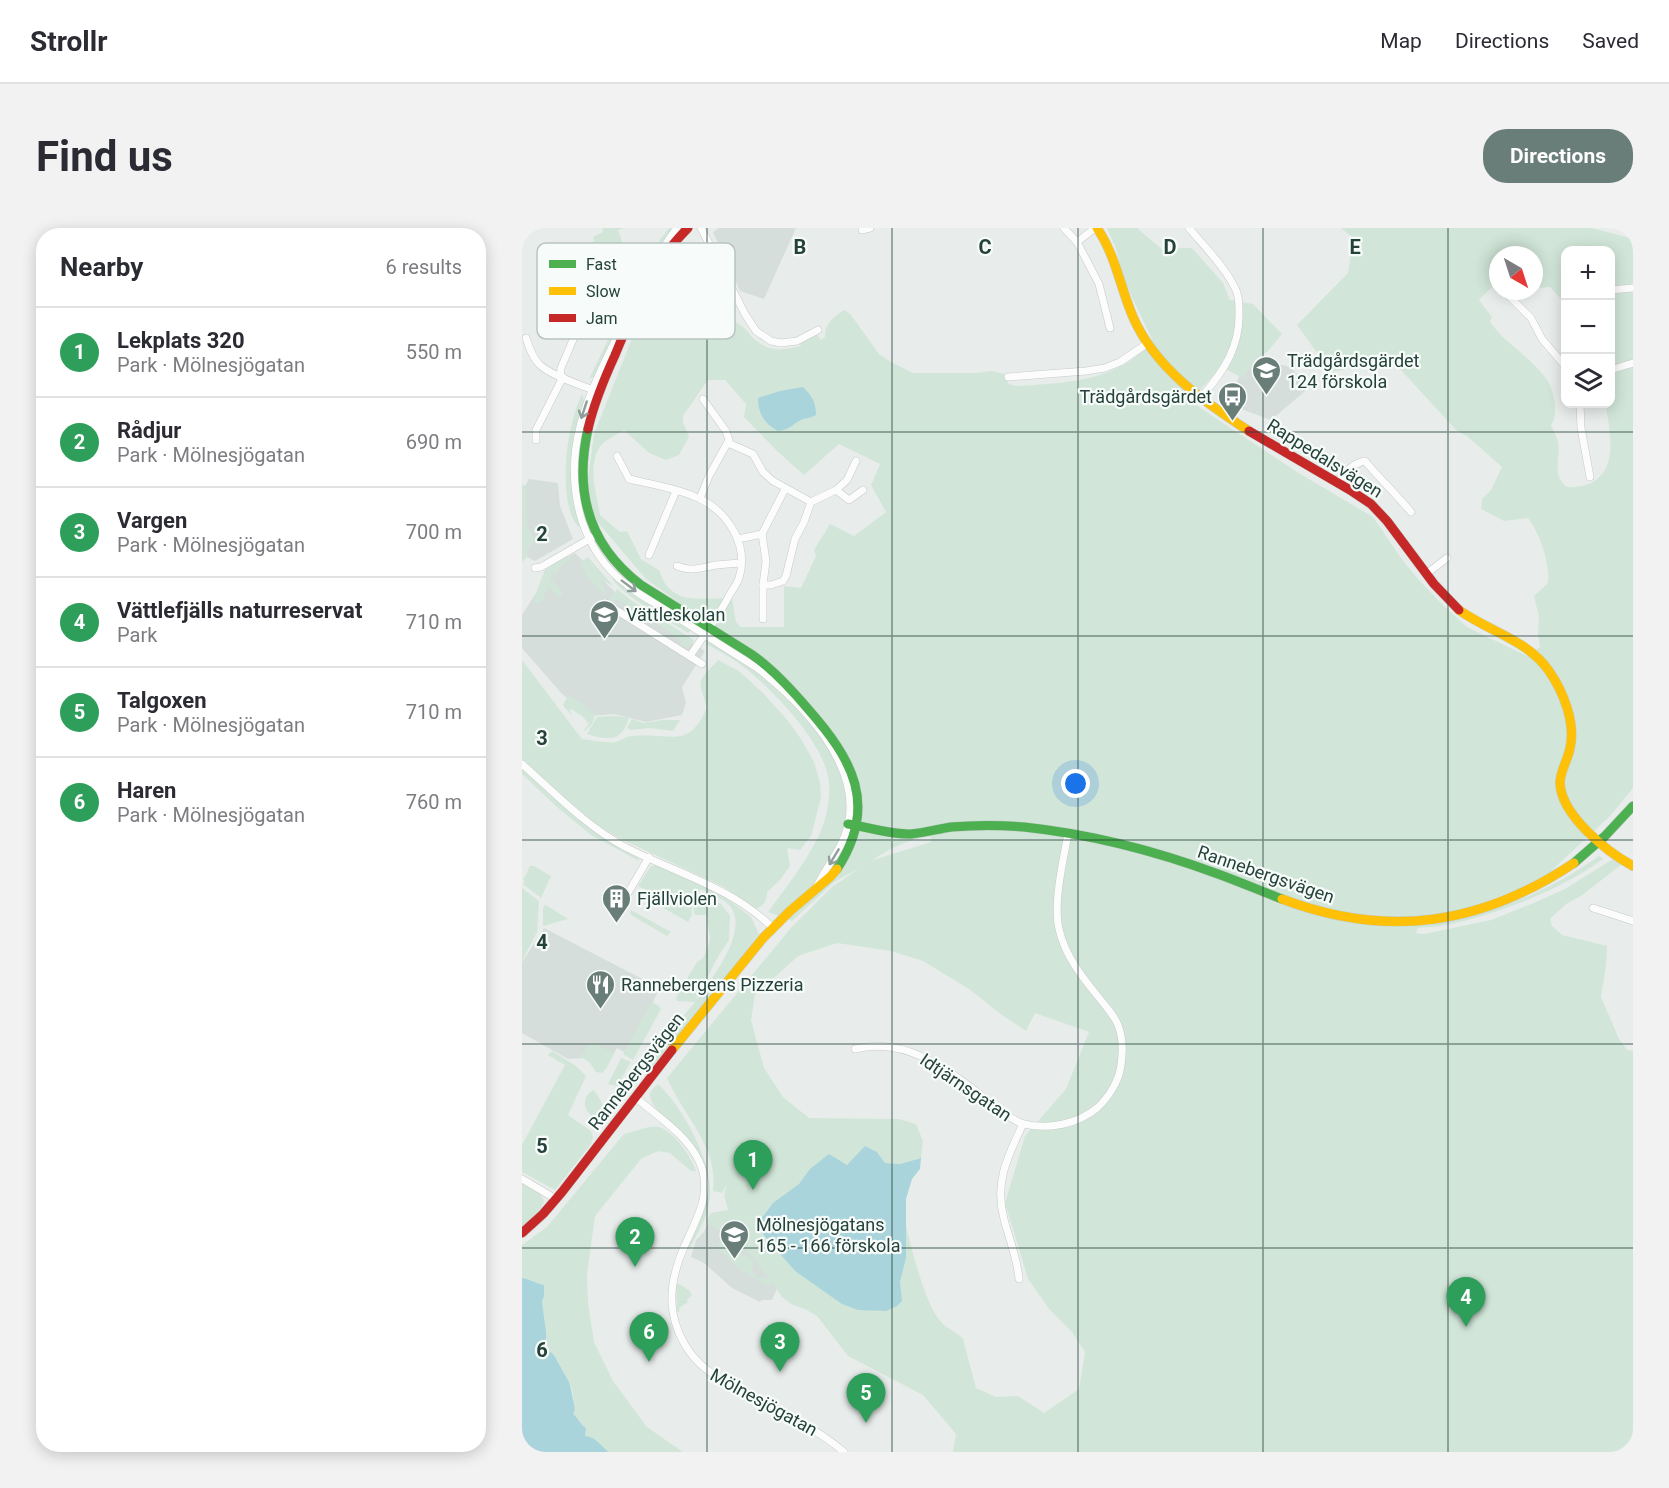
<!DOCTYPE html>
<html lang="en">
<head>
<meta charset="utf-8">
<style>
	body { margin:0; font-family:Roboto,sans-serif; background:#f2f2f3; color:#2b2b33 }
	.controls { position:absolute; right:18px; top:18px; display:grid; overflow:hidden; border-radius:12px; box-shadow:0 3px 15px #0003 }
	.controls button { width:54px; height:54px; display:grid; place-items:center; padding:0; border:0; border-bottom:2px solid #e1e1e2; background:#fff; color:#2b2b33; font:30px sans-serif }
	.compass { position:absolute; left:967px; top:18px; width:54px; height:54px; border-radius:50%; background:#fff; box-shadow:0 3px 15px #0003; rotate:141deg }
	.you { position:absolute; left:554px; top:556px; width:21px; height:21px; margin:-15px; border:4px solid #fff; border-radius:50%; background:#1a73e8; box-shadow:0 0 0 9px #1a73e833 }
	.badge { display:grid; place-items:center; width:39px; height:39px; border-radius:50%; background:#697e78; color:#fff; font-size:20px; font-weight:700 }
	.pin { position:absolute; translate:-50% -50px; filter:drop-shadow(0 2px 3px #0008) }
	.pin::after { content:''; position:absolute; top:32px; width:21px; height:18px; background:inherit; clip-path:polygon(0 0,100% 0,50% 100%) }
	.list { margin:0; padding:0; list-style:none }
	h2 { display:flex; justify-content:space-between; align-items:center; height:78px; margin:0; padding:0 24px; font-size:26px }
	h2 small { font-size:20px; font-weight:400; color:#7c7c81 }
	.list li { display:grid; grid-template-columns:39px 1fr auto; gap:18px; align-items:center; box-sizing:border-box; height:90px; padding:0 24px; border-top:2px solid #e1e1e2 }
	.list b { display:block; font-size:22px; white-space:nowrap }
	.list p { margin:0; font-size:20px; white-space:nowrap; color:#7c7c81 }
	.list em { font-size:20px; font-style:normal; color:#7c7c81 }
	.icon { flex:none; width:33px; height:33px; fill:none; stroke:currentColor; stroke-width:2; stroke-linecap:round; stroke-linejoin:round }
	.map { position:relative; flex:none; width:1111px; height:1224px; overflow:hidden; border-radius:24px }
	header { display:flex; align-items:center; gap:36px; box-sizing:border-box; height:84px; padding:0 30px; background:#fff; border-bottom:2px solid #e1e1e2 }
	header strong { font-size:28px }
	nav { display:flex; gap:33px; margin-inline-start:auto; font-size:21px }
	.intro { display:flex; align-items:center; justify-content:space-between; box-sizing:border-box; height:144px; padding:0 36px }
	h1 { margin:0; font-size:42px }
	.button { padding:15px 27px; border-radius:24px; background:#697e78; color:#fff; font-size:21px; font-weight:700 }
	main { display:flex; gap:36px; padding:0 36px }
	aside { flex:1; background:#fff; border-radius:24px; box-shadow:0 3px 15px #0003 }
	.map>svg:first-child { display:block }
</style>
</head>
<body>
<header>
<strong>Strollr</strong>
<nav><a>Map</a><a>Directions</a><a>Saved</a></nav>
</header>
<div class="intro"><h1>Find us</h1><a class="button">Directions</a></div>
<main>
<aside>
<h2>Nearby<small>6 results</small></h2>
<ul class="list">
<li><span class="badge" style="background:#2e9e5b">1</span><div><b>Lekplats 320</b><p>Park · Mölnesjögatan</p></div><em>550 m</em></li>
<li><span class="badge" style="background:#2e9e5b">2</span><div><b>Rådjur</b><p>Park · Mölnesjögatan</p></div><em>690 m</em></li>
<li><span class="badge" style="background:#2e9e5b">3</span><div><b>Vargen</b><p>Park · Mölnesjögatan</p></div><em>700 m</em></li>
<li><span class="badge" style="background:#2e9e5b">4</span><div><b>Vättlefjälls naturreservat</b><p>Park</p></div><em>710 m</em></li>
<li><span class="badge" style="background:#2e9e5b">5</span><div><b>Talgoxen</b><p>Park · Mölnesjögatan</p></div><em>710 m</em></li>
<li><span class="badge" style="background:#2e9e5b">6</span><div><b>Haren</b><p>Park · Mölnesjögatan</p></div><em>760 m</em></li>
</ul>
</aside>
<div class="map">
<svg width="1111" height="1224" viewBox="0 0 1111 1224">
	<rect width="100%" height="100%" fill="#e8edeb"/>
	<g fill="#d6dedb">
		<polygon points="197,0 274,0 242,71 218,63 191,4"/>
		<polygon points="745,133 768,139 788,159 749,192 719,181 705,174 721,140"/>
		<polygon points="7,251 36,255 38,278 51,311 13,333 5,329 4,323 12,311 5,299 3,283 3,258"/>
		<polygon points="53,325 94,365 183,423 160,459 164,475 160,487 124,494 92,486 70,488 40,466 0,420 0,387 14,365 23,342"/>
		<polygon points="22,700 138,760 104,825 95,820 90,828 46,831 0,805 0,734"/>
		<polygon points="212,992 262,1044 250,1072 240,1072 238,1074 210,1060 182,1035 169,1029 174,1012 182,1004 186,995"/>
	</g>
	<g fill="#d1e6d8" fill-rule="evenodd">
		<polygon points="80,0 102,0 96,2 100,13 91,27 103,42 88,80 89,82 81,86 75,72 78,71 72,62 61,62 48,27 72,13 71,9 81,4"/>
		<polygon points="149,0 151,2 136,20 129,34 73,148 67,151 128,25 146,1"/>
		<path d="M585 0H615L642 23 655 20H670L701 55 708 72 731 76 760 106 746 123 734 131 721 150 699 139 668 173 775 244 851 289 879 330 896 351 919 375 945 399 1005 428 1018 419 1016 406 1017 389 1012 368 1026 355C1028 335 1018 306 1006 290L982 293 959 281 960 271 969 262 980 239 945 208 935 203 878 141 860 131 829 137 825 141 809 144 775 97 826 45 831 10 819 0H1070L1111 11V560L1088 588 1028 644 996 661 937 684 897 697C914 697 931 693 948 689 993 676 1036 657 1074 630L1077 628 1081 631C1039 662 974 687 924 697 915 699 905 699 896 700L894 705 902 706 969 692 1014 674 1043 661 1091 631 1100 636 1059 668 1044 676 1028 691 1030 698 1040 707 1085 718 1084 737 1079 769 1097 811 1105 822 1111 823V1224H431L434 1206 401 1167 326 1128 295 1088 283 1081 271 1077 260 1069 249 1052 248 1056 246 1057 220 1043 196 1021 198 1014 204 1011 215 1014 184 993 189 985 206 982 202 967 205 956 200 965 191 963C197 920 161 887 145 850L268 701 310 659 338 640 312 654 270 693 246 684C265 658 297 618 304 587 306 577 308 566 307 555 304 515 246 456 215 434 205 427 194 422 183 415L189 414 196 403 124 351 72 290 65 258 72 206 135 48 148 23 167 19H177L204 71 210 79 209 90C212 94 216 95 220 98 224 101 227 105 230 109 246 124 258 123 278 118L281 112 295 107 299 112 303 109C303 96 311 88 323 82L329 87 357 126 369 134 391 145H453L469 143 482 146 487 156 494 158C542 155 600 154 630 111L601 50 594 21ZM1044 22H1088V176H1083C1089 204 1098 250 1060 258 1052 259 1045 262 1040 254 1031 242 1039 227 1036 214 1035 208 1031 202 1029 197 1037 187 1032 161 1025 152 1014 136 998 124 984 112 978 107 973 100 968 94L970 89 957 72 972 57 976 59V27H1012V56L1019 60 1028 59 1043 75ZM186 152H203L224 176 222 189 255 223 282 247 317 216 358 236 349 257 364 284 332 308 308 296 292 322 294 328 279 360 262 358V399H219L214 394 210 370C199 370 172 372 162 369 150 366 140 355 138 343L119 331 105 303 98 304 78 287C75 267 66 241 76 222 80 213 94 207 102 202L127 225 144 232 157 227 167 209 161 194V188ZM409 609V614L351 632C368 620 388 610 409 609ZM315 715 369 723 401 733 447 761 480 787 504 803 513 785 567 804 544 861 503 908 483 975 506 1051 528 1082 550 1104 563 1124 557 1161 522 1185 496 1168 474 1169 454 1160 441 1111C435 1104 425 1101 419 1094 403 1076 390 1022 384 998V1030L378 1054 379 1073 288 1052 273 1043 236 1002C241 977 260 972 276 957 287 946 297 936 307 926L324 937 355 924 363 935 378 936 399 930 401 913 394 896 377 891 287 890 261 869 242 840 229 792 233 767 276 728ZM217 1016 228 1026 248 1051 243 1050 240 1051 234 1048 230 1043 231 1036 230 1031 216 1024Z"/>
		<path d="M60 166 62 172 53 203 48 237 51 275 60 297 56 299C34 271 45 196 60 166Z"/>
		<polygon points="0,256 3,258 5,299 12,311 4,323 5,329 0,334"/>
		<polygon points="45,327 48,331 37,339 36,344 31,345 28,350 41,365 37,369 27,359 21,367 23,371 14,376 12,370 24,342"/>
		<path d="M66 329 92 359 79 351 85 368C74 359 62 348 58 335Z"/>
		<path d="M90 349 114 367 170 401 166 405C151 395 94 364 90 349Z"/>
		<polygon points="95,361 109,372 172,412 170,416 165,419 158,417 160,413 151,406 95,371 90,376 86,374"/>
		<path d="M0 432 60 511C70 512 83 515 93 514 99 513 104 508 110 508 147 503 165 524 185 480 176 449 174 456 196 432L217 443 241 465 267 494 279 511 292 534 298 554 299 570 289 608 278 622 265 620 268 638 258 652 245 664C245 673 242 677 234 681L202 659 99 611 58 587 0 533Z"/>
		<polygon points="46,468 60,475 73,487 70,496 63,503 62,502 67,496 60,488 49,481 48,482 50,488 41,477"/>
		<path d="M95 488 107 490C99 514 88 513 65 506L75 489Z"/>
		<polygon points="110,491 121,495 141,492 158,492 151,503 127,500 108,502 105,499"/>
		<polygon points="0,541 68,601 81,610 115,627 117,633 69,607 35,579 0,546"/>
		<path d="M134 637 173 653 199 666 229 689 237 706 129 845 120 838 173 774 155 773 154 769 175 734 181 730 187 716 188 709 184 687H173C169 676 172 672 180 665L199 676 208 688 207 712 197 727 173 773C189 753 228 702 208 678 201 670 188 666 179 661 172 670 168 675 170 687L166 694 131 674 134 667 116 658 129 638Z"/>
		<polygon points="8,638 12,638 29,648 19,670 1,656 3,653 1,652"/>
		<polygon points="0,660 17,673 15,704 0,733"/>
		<polygon points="23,677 24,677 46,691 21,698 21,680"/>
		<polygon points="109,682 149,704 145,708 109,687 108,684"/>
		<polygon points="130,774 137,778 139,781 111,832 101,826"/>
		<polygon points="69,815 75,816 92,826 84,841 80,845 74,844 68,835 58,828 59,826 62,827 64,820 66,819"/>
		<polygon points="30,823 54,838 64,848 46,887 69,903 71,909 69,916 33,962 0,944 0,917 43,837 26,827"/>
		<polygon points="99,830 109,834 95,858 86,856"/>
		<path d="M136 856C160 878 191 934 188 968 187 986 176 1005 168 1020L166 1019C173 1004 183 987 184 970 184 962 179 937 177 928 170 907 127 883 128 867 128 862 133 859 136 856Z"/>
		<path d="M71 862C75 864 81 878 84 883L78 893C64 887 56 872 71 862Z"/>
		<path d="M127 899C130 899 134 898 137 899 152 903 170 930 174 943H169L148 925 136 923 119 931 73 988 65 1046 66 1075 72 1114 91 1153 125 1199 161 1224H87L63 1208 64 1200C58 1196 56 1190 50 1186L53 1181 50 1161 47 1154 32 1127 24 1120V1103L20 1074 22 1068V1057C14 1055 8 1051 0 1050V1017L25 999 102 906Z"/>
		<polygon points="0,955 18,965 22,974 19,980 0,999"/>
		<polygon points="157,1056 167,1062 170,1067 165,1072 166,1074 157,1080 158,1083 155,1084 154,1057"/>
	</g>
	<g fill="#a9d4db">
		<path d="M281 159C290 168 294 174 294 187 289 190 284 190 279 192 269 197 269 201 256 203 243 196 236 186 236 170L258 163Z"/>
		<polygon points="343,918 355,924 363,935 378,936 399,930 398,941 390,951 384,971 384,1030 378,1054 380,1073 375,1078 364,1083 336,1082 320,1076 273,1043 236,1001 238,992 251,975 277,956 288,941 307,926 325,937"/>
		<path d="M0 1050C8 1051 14 1055 22 1057V1068L20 1074 24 1103V1120L32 1127 47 1154 49 1161 53 1181 51 1186C56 1190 58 1196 64 1200L63 1208C75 1209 78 1218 87 1224H0Z"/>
	</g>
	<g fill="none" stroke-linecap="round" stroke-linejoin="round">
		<defs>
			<g id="street">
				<polyline points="179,0 223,86 234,103 249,113 259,115 275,113 296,102"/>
				<polyline points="542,0 555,14 577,56 588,100"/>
				<path d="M667 0C682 18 702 38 712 58 717 66 717 76 717 85 718 118 702 143 681 167"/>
				<polyline points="340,2 348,0"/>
				<polyline points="555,14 573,0"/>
				<polyline points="134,31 149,8 155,0"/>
				<polyline points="1088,62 1111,60"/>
				<polyline points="987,68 1009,90 1020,111 1044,139"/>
				<path d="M101 97C69 162 37 219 60 293 68 317 83 341 104 356 118 368 135 376 150 386 178 404 207 422 235 440 279 474 340 536 326 597 321 620 305 637 295 658"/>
				<path d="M4 110C7 119 10 129 17 136 27 147 59 157 74 163"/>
				<polyline points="1088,142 1111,135"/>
				<polyline points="38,149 39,140 56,100 53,86"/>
				<polyline points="486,149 564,143 583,140 598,134 626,115"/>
				<polyline points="1058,176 1059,200 1068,249"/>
				<polyline points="14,212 14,202 41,149"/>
				<polyline points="206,215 231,226 241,244 251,253 289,274 314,262 325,252 334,233"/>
				<path d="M95 228 107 251C128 256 159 261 178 271 207 285 227 318 217 350 215 356 211 361 208 366 197 388 182 407 168 428"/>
				<path d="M816 254C822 245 831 235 843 233 858 251 874 266 889 284"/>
				<polyline points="314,262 327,272 341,262"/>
				<polyline points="178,270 187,248 207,212 204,203 181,171"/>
				<polyline points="216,311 240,306"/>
				<polyline points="127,327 154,263"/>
				<path d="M155 338C169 343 174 341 189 338 199 336 209 336 219 335"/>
				<polyline points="13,340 19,339 71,309"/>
				<polyline points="904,346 925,330"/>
				<polyline points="241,357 249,357 261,353 264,348 273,311 282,294 289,274"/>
				<polyline points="83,375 180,436"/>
				<polyline points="241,391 241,357 244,333 240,306 263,261"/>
				<path d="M0 536C33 565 64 598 103 619 154 645 209 659 251 700"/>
				<polyline points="99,677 127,629"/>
				<polyline points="1071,680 1111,693"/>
				<path d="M333 821C386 808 429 844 468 874 477 881 490 893 502 896 526 902 556 896 575 880 587 869 597 853 599 837 601 823 601 809 596 797 592 787 584 779 578 771 560 749 543 728 537 701 531 675 541 633 546 606"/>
				<path d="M113 869C135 888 164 906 177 933 192 964 174 992 162 1019 146 1056 144 1089 167 1123 182 1145 206 1155 229 1167 261 1185 294 1200 322 1224"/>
				<polyline points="0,951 34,971"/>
				<path d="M497 1051C495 1029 487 1011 482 991 472 954 486 928 501 896"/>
			</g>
			<g id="fast">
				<path d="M66 201C52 264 66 317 119 357L229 426C251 441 269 461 286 481 330 531 357 577 315 641"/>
				<path d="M326 596C347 599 368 607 389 606 402 605 416 601 429 599 453 597 478 597 502 599 568 606 634 623 696 646 718 654 739 663 760 671"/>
				<polyline points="1052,635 1083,608 1111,578"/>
			</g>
			<g id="slow">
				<path d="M575 0C594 28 598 59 611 89 633 140 682 174 727 203"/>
				<path d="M937 382C966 403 1006 412 1027 443 1041 463 1054 495 1048 520 1046 532 1038 543 1038 555 1039 587 1085 624 1111 638"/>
				<path d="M760 671C866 711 959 697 1052 635"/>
				<polyline points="150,822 241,710 268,683 308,649 315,641"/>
			</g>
			<g id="jam">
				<path d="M66 201C72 175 82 151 93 127 112 81 130 35 166 0"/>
				<polyline points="727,203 828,262 849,276 865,293 912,356 937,382"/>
				<polyline points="0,1005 21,986 40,964 150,822"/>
			</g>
		</defs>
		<use href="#street" stroke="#c5cac8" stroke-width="8"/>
		<use href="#fast" stroke="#c3cbc8" stroke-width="10"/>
		<use href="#slow" stroke="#c3cbc8" stroke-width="10"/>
		<use href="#jam" stroke="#c3cbc8" stroke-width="10"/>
		<use href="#street" stroke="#fcfcfc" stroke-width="7"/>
		<use href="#fast" stroke="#4caf50" stroke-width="9"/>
		<use href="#slow" stroke="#ffc107" stroke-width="9"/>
		<use href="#jam" stroke="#c62828" stroke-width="9"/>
	</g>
	<defs><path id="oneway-shaft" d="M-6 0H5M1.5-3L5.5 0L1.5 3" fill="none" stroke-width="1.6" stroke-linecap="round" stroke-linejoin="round" transform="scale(1.5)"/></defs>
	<g stroke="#909f9b">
		<use href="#oneway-shaft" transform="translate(62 182) rotate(108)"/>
		<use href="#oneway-shaft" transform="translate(107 358) rotate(37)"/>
		<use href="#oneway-shaft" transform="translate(312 629) rotate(121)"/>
	</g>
	<path fill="none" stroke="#24423a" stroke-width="1.5" stroke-opacity="0.55" d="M185 0V1224M370 0V1224M556 0V1224M741 0V1224M926 0V1224M0 204H1111M0 408H1111M0 612H1111M0 816H1111M0 1020H1111"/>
	<defs>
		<symbol id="school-pin" viewBox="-11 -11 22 30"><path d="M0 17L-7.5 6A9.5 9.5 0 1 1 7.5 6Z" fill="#697e78" stroke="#f7fbf9"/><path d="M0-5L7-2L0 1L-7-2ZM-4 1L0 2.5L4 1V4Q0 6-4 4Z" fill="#fff"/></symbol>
		<symbol id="bus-pin" viewBox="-11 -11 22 30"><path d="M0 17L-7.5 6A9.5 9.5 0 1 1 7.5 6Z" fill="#697e78" stroke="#f7fbf9"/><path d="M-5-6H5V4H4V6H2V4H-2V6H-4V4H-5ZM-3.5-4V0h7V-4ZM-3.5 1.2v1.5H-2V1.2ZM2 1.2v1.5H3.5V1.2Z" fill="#fff"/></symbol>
		<symbol id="building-pin" viewBox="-11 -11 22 30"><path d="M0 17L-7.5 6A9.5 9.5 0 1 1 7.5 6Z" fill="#697e78" stroke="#f7fbf9"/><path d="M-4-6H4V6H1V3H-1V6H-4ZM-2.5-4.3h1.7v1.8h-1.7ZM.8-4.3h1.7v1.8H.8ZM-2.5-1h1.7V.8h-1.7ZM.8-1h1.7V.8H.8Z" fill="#fff"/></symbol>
		<symbol id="restaurant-pin" viewBox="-11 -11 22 30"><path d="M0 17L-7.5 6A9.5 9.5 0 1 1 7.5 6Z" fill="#697e78" stroke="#f7fbf9"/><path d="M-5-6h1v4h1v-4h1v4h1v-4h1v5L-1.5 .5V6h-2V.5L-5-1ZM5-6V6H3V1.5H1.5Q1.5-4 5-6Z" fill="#fff"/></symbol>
	</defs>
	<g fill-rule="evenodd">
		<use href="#school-pin" x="728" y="126" width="33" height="45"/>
		<use href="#bus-pin" x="694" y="152" width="33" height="45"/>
		<use href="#school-pin" x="66" y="370" width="33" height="45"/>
		<use href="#building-pin" x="78" y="654" width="33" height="45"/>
		<use href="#restaurant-pin" x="62" y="740" width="33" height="45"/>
		<use href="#school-pin" x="196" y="990" width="33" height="45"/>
	</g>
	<g text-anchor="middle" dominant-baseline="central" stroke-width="4.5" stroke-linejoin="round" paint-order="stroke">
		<g font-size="18" fill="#24423a" stroke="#f7fbf9" text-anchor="start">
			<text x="765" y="132">Trädgårdsgärdet<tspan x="765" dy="21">124 förskola</tspan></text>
			<text x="690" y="168" text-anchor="end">Trädgårdsgärdet</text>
			<text x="104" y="386">Vättleskolan</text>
			<text x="115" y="670">Fjällviolen</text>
			<text x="99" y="756">Rannebergens Pizzeria</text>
			<text x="234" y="996">Mölnesjögatans<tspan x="234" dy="21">165 - 166 förskola</tspan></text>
		</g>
		<g font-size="18" fill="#24423a" stroke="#f7fbf9">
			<text transform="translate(803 230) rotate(32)">Rappedalsvägen</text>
			<text transform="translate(744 646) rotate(19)">Rannebergsvägen</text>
			<text transform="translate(114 843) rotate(-52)">Rannebergsvägen</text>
			<text transform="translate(444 859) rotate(34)">Idtjärnsgatan</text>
			<text transform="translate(242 1174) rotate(29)">Mölnesjögatan</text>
		</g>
	</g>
	<rect x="15" y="15" width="198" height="96" rx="9" fill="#f7fbf9" stroke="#b8c4c0" stroke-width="1.5"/>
	<rect x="27" y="32" width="27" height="8" fill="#4caf50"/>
	<rect x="27" y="59" width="27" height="8" fill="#ffc107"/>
	<rect x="27" y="86" width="27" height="8" fill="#c62828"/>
	<g font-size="16" fill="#24423a">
		<text x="64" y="42">Fast</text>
		<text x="64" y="69">Slow</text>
		<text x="64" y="96">Jam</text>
	</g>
	<g font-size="20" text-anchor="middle" font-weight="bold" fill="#24423a" stroke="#f7fbf9" stroke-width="4.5" stroke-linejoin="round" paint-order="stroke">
		<text x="278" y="26">B</text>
		<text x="463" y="26">C</text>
		<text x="648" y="26">D</text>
		<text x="833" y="26">E</text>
		<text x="20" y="313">2</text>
		<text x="20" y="517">3</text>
		<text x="20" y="721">4</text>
		<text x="20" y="925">5</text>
		<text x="20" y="1129">6</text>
	</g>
</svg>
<div class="controls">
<button>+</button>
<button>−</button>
<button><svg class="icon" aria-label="layers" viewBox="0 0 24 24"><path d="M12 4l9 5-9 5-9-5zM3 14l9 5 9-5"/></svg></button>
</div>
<svg class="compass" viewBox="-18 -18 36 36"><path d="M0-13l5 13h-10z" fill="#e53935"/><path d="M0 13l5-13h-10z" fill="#7c7c81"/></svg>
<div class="you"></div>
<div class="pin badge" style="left:231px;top:962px;background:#2e9e5b">1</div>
<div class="pin badge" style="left:113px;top:1039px;background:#2e9e5b">2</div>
<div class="pin badge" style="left:258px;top:1144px;background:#2e9e5b">3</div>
<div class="pin badge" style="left:944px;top:1099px;background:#2e9e5b">4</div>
<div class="pin badge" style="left:344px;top:1195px;background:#2e9e5b">5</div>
<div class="pin badge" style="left:127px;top:1134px;background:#2e9e5b">6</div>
</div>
</main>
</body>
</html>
